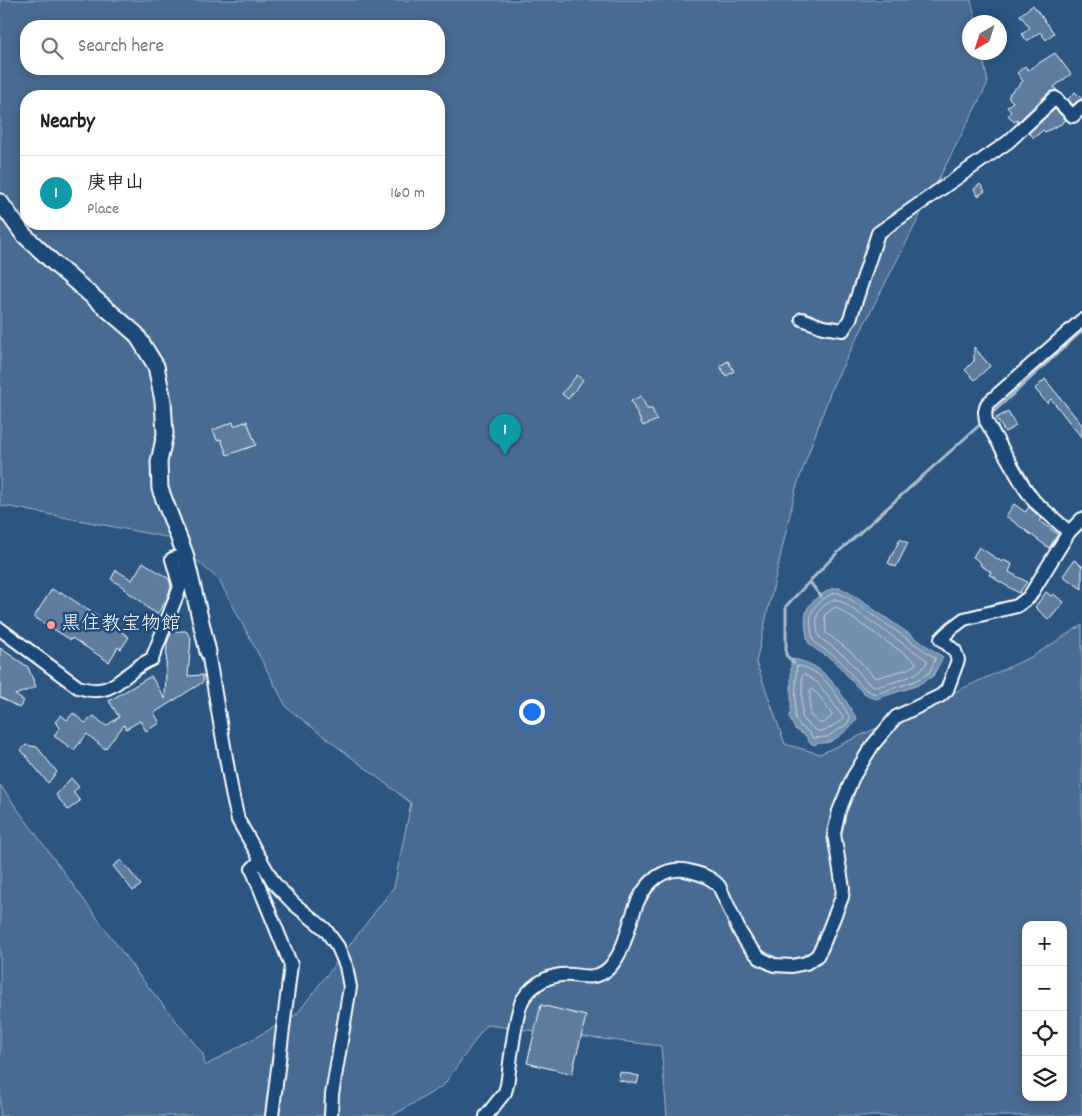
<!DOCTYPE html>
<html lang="en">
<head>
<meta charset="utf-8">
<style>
	body { margin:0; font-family:Dekko,"Klee One",sans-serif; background:#f6f6f6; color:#202124 }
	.controls { position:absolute; right:15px; bottom:15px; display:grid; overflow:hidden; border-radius:10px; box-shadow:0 2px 12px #0003 }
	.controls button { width:45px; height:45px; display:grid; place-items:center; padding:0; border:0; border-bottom:1px solid #e0e0e0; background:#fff; color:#202124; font:25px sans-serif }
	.compass { position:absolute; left:962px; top:15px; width:45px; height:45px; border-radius:50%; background:#fff; box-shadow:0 2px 12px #0003; rotate:219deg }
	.you { position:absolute; left:531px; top:711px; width:18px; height:18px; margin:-12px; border:4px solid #fff; border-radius:50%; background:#1a73e8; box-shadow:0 0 0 8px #1a73e833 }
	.badge { display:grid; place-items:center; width:32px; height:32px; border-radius:50%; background:#7c3aed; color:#fff; font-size:16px; font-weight:700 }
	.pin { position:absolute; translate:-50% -41px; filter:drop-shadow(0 1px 2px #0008) }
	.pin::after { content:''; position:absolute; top:26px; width:18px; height:15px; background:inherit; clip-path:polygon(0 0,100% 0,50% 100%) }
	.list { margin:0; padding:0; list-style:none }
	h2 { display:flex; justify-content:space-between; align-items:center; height:65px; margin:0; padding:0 20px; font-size:21px }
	h2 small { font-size:16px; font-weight:400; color:#757577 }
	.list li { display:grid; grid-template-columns:32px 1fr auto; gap:15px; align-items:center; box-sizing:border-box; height:75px; padding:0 20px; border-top:1px solid #e0e0e0 }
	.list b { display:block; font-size:19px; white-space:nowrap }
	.list p { margin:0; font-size:16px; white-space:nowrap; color:#757577 }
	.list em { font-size:16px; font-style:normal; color:#757577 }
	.icon { flex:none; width:28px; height:28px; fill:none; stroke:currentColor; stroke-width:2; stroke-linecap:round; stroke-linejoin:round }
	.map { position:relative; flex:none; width:1082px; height:1116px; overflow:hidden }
	.search { position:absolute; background:#fff; box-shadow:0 2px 12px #0003; left:20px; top:20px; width:425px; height:55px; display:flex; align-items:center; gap:12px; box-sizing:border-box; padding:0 18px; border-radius:20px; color:#757577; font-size:19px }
	.panel { position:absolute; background:#fff; box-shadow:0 2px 12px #0003; left:20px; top:90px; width:425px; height:140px; border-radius:20px }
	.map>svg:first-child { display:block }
</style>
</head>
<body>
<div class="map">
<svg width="1082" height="1116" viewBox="0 0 1082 1116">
	<rect width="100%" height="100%" fill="#2c5582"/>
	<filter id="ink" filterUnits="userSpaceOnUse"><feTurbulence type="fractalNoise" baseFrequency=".02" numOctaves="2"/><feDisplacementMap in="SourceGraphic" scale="10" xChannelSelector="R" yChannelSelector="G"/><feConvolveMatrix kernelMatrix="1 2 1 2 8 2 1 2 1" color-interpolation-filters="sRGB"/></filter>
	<g filter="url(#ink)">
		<path fill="#486b92" stroke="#a4b5c8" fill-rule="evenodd" d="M0 0H971L976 22H970V52L982 53 988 83 833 385 796 488 756 662 785 744 820 754 1033 656 1082 625V1116H667L661 1046 486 1025 443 1086 392 1116H0V785L141 978 203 1054 205 1066 297 1014 394 887 411 803 287 708 219 580 171 538 11 507 0 506ZM26 26H439V69H26ZM26 96H439V224H26ZM1026 925H1063V1097H1026Z"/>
		<g fill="#748fad" stroke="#acbcce">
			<path d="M833 588H840L850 593 943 657 933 676 916 686 876 699C856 693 847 671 831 659 823 653 814 650 808 642 802 611 804 603 833 588Z"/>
			<path d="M793 659C799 660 806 662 812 665 833 676 845 700 857 719 851 727 839 738 829 742 824 744 819 742 814 745L810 743 806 736 795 729 789 717 791 711V661Z"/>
		</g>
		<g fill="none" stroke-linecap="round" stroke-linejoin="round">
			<g stroke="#c7d2de" stroke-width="1">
				<path d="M834 593H839L847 597 935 658V660L929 673 915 681 876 694C859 690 848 667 835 656 828 651 818 647 813 640 808 613 809 606 834 593Z"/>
				<path d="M835 599 844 603 927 660V662C919 678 892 682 876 687L867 682 846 657 819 637C814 615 815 610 835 599Z"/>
				<polygon points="836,607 915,661 916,664 908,669 875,678 851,652 826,633 825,615"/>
				<path d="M797 666C822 667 839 698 850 718L846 725 827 737 813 738 809 732 799 725 795 717Z"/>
				<polygon points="804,674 818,683 843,717 842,720 825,731 817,731 804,721 802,716 802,676"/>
				<path d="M811 689C820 694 826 706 832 715L831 717 823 723H819L810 715V691Z"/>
			</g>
			<g stroke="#acbcce" stroke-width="3">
				<polyline points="990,415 1082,331"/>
				<polyline points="810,582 821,597"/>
				<polyline points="794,663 786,655 786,606 835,555 984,421"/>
			</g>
		</g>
		<g fill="#5e7c9f" stroke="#fff">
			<polygon points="1033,5 1054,33 1046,40 1040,32 1027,41 1022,34 1030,28 1020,15"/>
			<polygon points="1055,53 1071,74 1054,87 1057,90 1049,92 1018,122 1017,120 1014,122 1008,115 1011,112 1007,107 1013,102 1008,97 1010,95 1009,94 1023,81 1017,73 1025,66 1028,70"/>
			<polygon points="1075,92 1082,99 1073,105 1068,99"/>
			<polygon points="1055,109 1066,120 1061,124 1045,132 1043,130 1034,138 1029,133"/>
			<polygon points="980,184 985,191 978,196 974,189"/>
			<polygon points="974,347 990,366 975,380 965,370 974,361"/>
			<polygon points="728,361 734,371 726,376 720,366"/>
			<polygon points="577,375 583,380 568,399 562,394"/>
			<polygon points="1045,379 1082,425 1082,438 1051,399 1047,403 1035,389"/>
			<polygon points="641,396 647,409 652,409 657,420 643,426 631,401"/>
			<polygon points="1008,412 1016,426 1005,432 996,418"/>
			<polygon points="247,421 256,445 227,455 221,439 217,440 213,430 233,422 234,426"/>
			<polygon points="1014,504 1025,512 1029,507 1042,519 1040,521 1058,534 1049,548 1006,516"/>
			<polygon points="900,539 908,543 896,567 888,563"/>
			<polygon points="979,547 1002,562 1003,560 1012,564 1009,572 1027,582 1019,593 995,579 996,578 989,575 991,572 980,565 981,563 973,557"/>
			<polygon points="1074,560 1082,566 1082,589 1063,576"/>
			<polygon points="143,562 169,579 171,587 166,601 157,614 146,607 142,602 125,590 126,589 111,579 116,570 132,580"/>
			<polygon points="52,589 60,594 61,592 129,637 121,649 118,647 109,662 72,638 71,640 34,617"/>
			<polygon points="1046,592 1051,596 1053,594 1064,602 1049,620 1035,607"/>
			<polygon points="172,631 186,631 191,638 188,676 203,675 203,682 154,713 160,723 146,731 140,721 126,729 124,725 105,749 87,734 74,750 54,736 60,727 55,722 61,715 67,720 73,713 85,723 94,716 106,726 119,717 109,701 151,676 165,699 167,643"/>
			<polygon points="0,648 28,667 36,687 15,695 24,701 19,708 0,697"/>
			<polygon points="26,745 37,747 57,772 48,783 21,750"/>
			<polygon points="71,778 79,787 73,792 80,801 68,810 56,795"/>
			<polygon points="121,860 141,885 133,891 113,866"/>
			<polygon points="541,1005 586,1016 572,1074 527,1063"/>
			<polygon points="620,1072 639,1076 637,1084 618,1080"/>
		</g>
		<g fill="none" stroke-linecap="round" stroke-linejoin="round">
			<defs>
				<g id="minor">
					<polyline points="802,319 823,327 843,330 850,319 878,233 1008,142 1055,98 1073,116 1082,107"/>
					<polyline points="1069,532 1034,501 1024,487 986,421 985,412 987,404 1082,320"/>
					<path d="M0 629 78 687C116 700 123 670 152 659L180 587 172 559 185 554"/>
					<polyline points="208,652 232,793 238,820 274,883 294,904 325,929 338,947 346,966 350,987 332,1095 331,1116"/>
					<polyline points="261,860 252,869 291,965 272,1116"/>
					<path d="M486 1116 505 1092 507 1085C510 1066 515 1013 523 999 534 982 552 973 572 975 586 977 599 979 610 967 634 940 626 900 657 877 667 870 677 868 689 871 701 874 711 877 719 886L740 932 748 945 760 958 774 965 792 966 806 963 817 956 822 947 842 897 843 888 834 834 839 811 853 777 872 746 896 717 940 696 947 690 958 660 955 651 941 639 952 628 964 619 1017 606 1029 597 1069 532 1082 519"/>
				</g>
				<polyline id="tertiary" points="0,202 23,234 56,265 136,334 156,366 163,401 165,434 159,462 160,489 185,554 208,652"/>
			</defs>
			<use href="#minor" stroke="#fff" stroke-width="16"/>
			<use href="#tertiary" stroke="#fff" stroke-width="19"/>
			<use href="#minor" stroke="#1f4a7a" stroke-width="12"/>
			<use href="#tertiary" stroke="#1f4a7a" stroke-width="15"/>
		</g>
	</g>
	<circle fill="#ff9aa2" stroke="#1f4a7a" stroke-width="2" cx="51" cy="625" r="5"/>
	<g text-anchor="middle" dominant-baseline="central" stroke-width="5" stroke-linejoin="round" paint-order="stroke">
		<g font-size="20" fill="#fff" stroke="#1f4a7a" text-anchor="start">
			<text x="61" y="625">黒住教宝物館</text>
		</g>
	</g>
</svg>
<div class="controls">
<button>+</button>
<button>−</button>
<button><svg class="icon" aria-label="locate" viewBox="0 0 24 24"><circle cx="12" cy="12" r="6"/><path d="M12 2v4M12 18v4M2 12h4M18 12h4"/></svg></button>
<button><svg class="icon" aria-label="layers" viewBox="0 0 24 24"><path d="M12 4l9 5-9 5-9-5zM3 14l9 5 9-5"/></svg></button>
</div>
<svg class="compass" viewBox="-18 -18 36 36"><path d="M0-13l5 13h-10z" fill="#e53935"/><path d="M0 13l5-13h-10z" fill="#757577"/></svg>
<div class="you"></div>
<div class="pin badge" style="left:505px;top:455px;background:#0f9aa8">1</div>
<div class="search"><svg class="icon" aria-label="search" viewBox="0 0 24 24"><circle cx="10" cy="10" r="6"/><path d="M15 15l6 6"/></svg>Search here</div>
<section class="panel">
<h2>Nearby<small></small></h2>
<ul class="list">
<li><span class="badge" style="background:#0f9aa8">1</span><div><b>庚申山</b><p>Place</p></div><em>160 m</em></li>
</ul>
</section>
</div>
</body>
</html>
